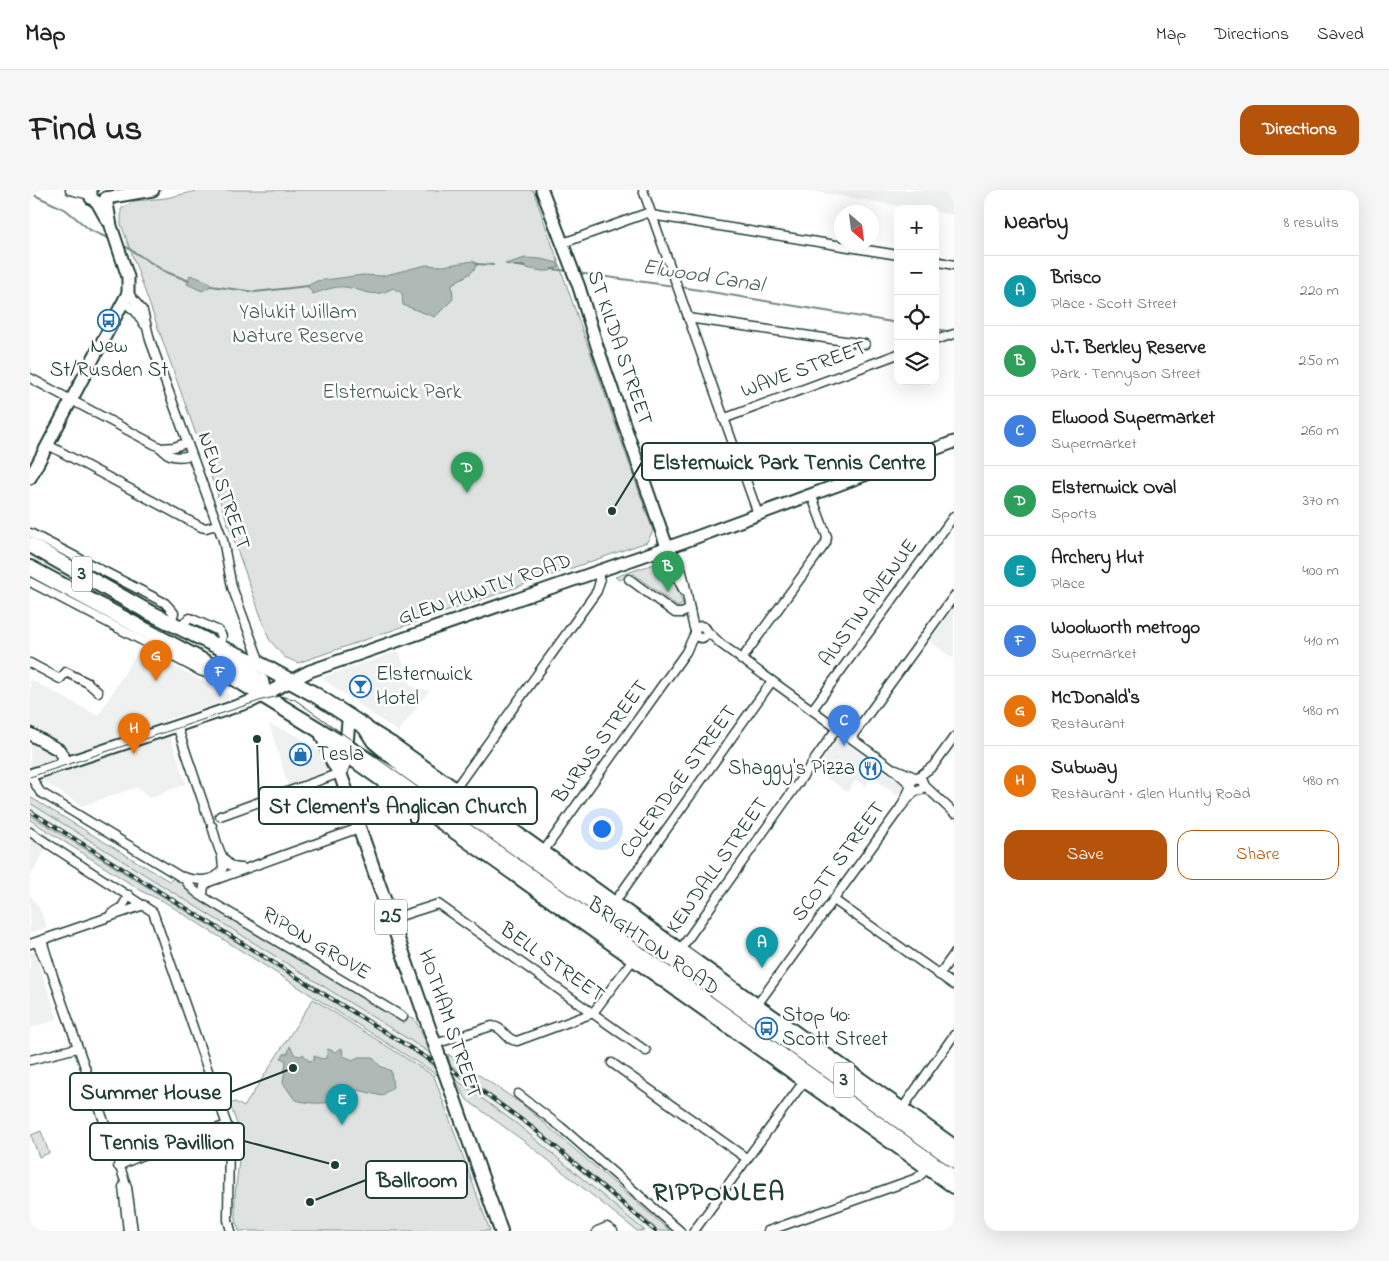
<!DOCTYPE html>
<html lang="en">
<head>
<meta charset="utf-8">
<style>
	body { margin:0; font-family:"Indie Flower",sans-serif; background:#f6f6f6; color:#222 }
	.controls { position:absolute; right:15px; top:15px; display:grid; overflow:hidden; border-radius:10px; box-shadow:0 5px 20px #0002 }
	.controls button { width:45px; height:45px; display:grid; place-items:center; padding:0; border:0; border-bottom:1px solid #e0e0e0; background:#fff; color:#222; font:25px sans-serif }
	.compass { position:absolute; left:804px; top:15px; width:45px; height:45px; border-radius:50%; background:#fff; box-shadow:0 5px 20px #0002; rotate:152deg }
	.you { position:absolute; left:571px; top:638px; width:18px; height:18px; margin:-12px; border:4px solid #fff; border-radius:50%; background:#1a73e8; box-shadow:0 0 0 8px #1a73e833 }
	.badge { display:grid; place-items:center; width:32px; height:32px; border-radius:50%; background:#b45309; color:#fff; font-size:16px; font-weight:700 }
	.pin { position:absolute; translate:-50% -41px; filter:drop-shadow(0 1px 2px #0008) }
	.pin::after { content:''; position:absolute; top:26px; width:18px; height:15px; background:inherit; clip-path:polygon(0 0,100% 0,50% 100%) }
	.list { margin:0; padding:0; list-style:none }
	h2 { display:flex; justify-content:space-between; align-items:center; height:65px; margin:0; padding:0 20px; font-size:21px }
	h2 small { font-size:16px; font-weight:400; color:#767676 }
	.list li { display:grid; grid-template-columns:32px 1fr auto; gap:15px; align-items:center; box-sizing:border-box; height:70px; padding:0 20px; border-top:1px solid #e0e0e0 }
	.list b { display:block; font-size:19px; white-space:nowrap }
	.list p { margin:0; font-size:16px; white-space:nowrap; color:#767676 }
	.list em { font-size:16px; font-style:normal; color:#767676 }
	.actions { display:flex; gap:10px; padding:15px 20px }
	.actions a { flex:1; padding:11px 0; border:1px solid #b45309; border-radius:15px; text-align:center; font-size:18px; color:#b45309 }
	.actions .main { background:#b45309; color:#fff }
	.icon { flex:none; width:28px; height:28px; fill:none; stroke:currentColor; stroke-width:2; stroke-linecap:round; stroke-linejoin:round }
	.map { position:relative; flex:none; width:924px; height:1041px; overflow:hidden; border-radius:15px }
	header { display:flex; align-items:center; gap:30px; box-sizing:border-box; height:70px; padding:0 25px; background:#fff; border-bottom:1px solid #e0e0e0 }
	header strong { font-size:24px }
	nav { display:flex; gap:28px; margin-inline-start:auto; font-size:18px }
	.intro { display:flex; align-items:center; justify-content:space-between; box-sizing:border-box; height:120px; padding:0 30px }
	h1 { margin:0; font-size:35px }
	.button { padding:12px 22px; border-radius:15px; background:#b45309; color:#fff; font-size:18px; font-weight:700 }
	main { display:flex; gap:30px; padding:0 30px }
	aside { flex:1; background:#fff; border-radius:15px; box-shadow:0 5px 20px #0002 }
	.map>svg:first-child { display:block }
</style>
</head>
<body>
<header>
<strong>Map</strong>
<nav><a>Map</a><a>Directions</a><a>Saved</a></nav>
</header>
<div class="intro"><h1>Find us</h1><a class="button">Directions</a></div>
<main>
<div class="map">
<svg width="924" height="1041" viewBox="0 0 924 1041">
	<rect width="100%" height="100%" fill="#fff"/>
	<filter id="ink" filterUnits="userSpaceOnUse"><feTurbulence type="fractalNoise" baseFrequency=".02" numOctaves="2"/><feDisplacementMap in="SourceGraphic" scale="10" xChannelSelector="R" yChannelSelector="G"/><feConvolveMatrix kernelMatrix="1 2 1 2 8 2 1 2 1" color-interpolation-filters="sRGB"/></filter>
	<g filter="url(#ink)">
		<g fill="#eef1f0">
			<polygon points="775,0 924,0 924,25 905,22 905,19 887,19"/>
			<polygon points="924,418 924,469 899,451"/>
			<polygon points="110,458 199,505 198,510 135,530 156,594 119,608 107,597 52,616 13,591 0,596 0,489 68,526"/>
			<polygon points="369,461 381,496 399,501 368,542 293,489 294,487"/>
			<polygon points="239,534 264,544 291,560 298,580 258,595"/>
			<polygon points="807,550 814,551 874,596 868,606 842,587 835,597 826,590 817,602 786,580"/>
			<polygon points="0,613 358,835 402,864 406,877 324,823 0,625"/>
			<polygon points="0,633 23,647 0,686"/>
			<polygon points="0,705 10,719 17,737 0,743"/>
			<polygon points="3,762 5,763 28,829 0,838 0,763"/>
			<polygon points="420,875 504,937 629,1041 615,1041 487,934 425,889"/>
		</g>
		<g fill="#dee3e2" stroke="#7e908b">
			<polygon points="171,0 503,0 623,341 617,352 268,473 254,467 239,449 91,34 91,19 104,11 136,8"/>
			<polygon points="636,370 653,414 648,417 604,384 589,390 585,387"/>
			<polygon points="0,607 139,691 146,687 253,758 375,833 379,827 384,828 402,864 0,613"/>
			<polygon points="0,625 374,855 406,877 407,885 133,711 115,703 0,630"/>
			<path d="M283 809 404 886 460 1041H209C198 1010 213 975 209 944 208 934 203 924 200 914L205 912 214 917Z"/>
			<polygon points="418,864 492,914 640,1041 629,1041 504,937 420,875"/>
			<polygon points="425,889 487,934 615,1041 607,1041 498,954 437,910"/>
			<polygon points="11,941 19,963 9,967 1,945"/>
		</g>
		<g fill="#afbab7" stroke="#758883">
			<polygon points="495,68 511,69 528,73 529,77 519,81 512,81 475,74"/>
			<path d="M443 71 448 74 441 83 422 94 423 109 405 127 373 115 372 103 363 98C342 110 334 99 314 97 305 96 292 101 283 104L277 96 287 91 333 85 352 86 396 75 413 76Z"/>
			<polygon points="160,85 177,91 181,96 172,101 157,94"/>
			<path d="M260 856 265 865 271 866 273 864 279 871 284 870V866L292 869 296 868 298 859 305 862 312 858 313 866 323 870 328 867H342L350 876 361 881 363 897 352 906 328 900C309 914 289 916 265 910L253 893 256 871 251 868 254 864 258 863Z"/>
		</g>
		<g fill="none" stroke-linecap="round" stroke-linejoin="round">
			<g stroke="#758883" stroke-width="2">
				<polyline points="0,3 36,20 60,40 80,49"/>
				<polyline points="93,55 134,81 159,91"/>
				<polyline points="446,74 463,75"/>
				<polyline points="485,76 495,76"/>
				<polyline points="522,79 538,81"/>
				<polyline points="547,83 644,96"/>
				<polyline points="181,96 225,102 278,96"/>
				<polyline points="651,97 868,133"/>
				<polyline points="905,139 923,142"/>
			</g>
			<defs>
				<g id="street">
					<polyline points="40,0 60,5"/>
					<polyline points="613,0 728,324"/>
					<polyline points="621,25 868,65"/>
					<polyline points="533,53 620,22"/>
					<polyline points="905,71 924,75"/>
					<polyline points="98,103 113,121 120,150 193,350 202,397 231,475"/>
					<polyline points="94,112 106,122 114,134"/>
					<polyline points="658,128 835,154"/>
					<polyline points="905,150 924,144"/>
					<path d="M0 188 131 258C139 268 149 268 161 265"/>
					<polyline points="693,229 868,164"/>
					<polyline points="18,255 171,337 176,338 186,335"/>
					<polyline points="131,258 144,257 156,253"/>
					<polyline points="0,343 135,413 144,423 141,432"/>
					<path d="M637 357C657 371 657 419 665 441"/>
					<polyline points="637,357 643,380 654,401"/>
					<polyline points="599,389 645,423 652,423 660,419"/>
					<polyline points="0,392 170,481 176,483 187,479"/>
					<polyline points="149,436 160,428 189,441 192,446 189,457"/>
					<circle cx="671" cy="442" r="6"/>
					<polyline points="675,439 691,454 862,578 880,594"/>
					<polyline points="711,470 796,353 797,347 781,304"/>
					<polyline points="0,473 30,489 36,482 58,493 68,502"/>
					<polyline points="782,520 924,326"/>
					<polyline points="147,536 179,630"/>
					<polyline points="821,548 924,406"/>
					<polyline points="866,579 892,590 894,595 891,600 885,601 881,598 881,592 885,589"/>
					<polyline points="0,585 10,602 156,690"/>
					<polyline points="887,588 903,576 924,547"/>
					<polyline points="894,595 924,623"/>
					<polyline points="425,599 567,401 570,391 567,382"/>
					<polyline points="871,617 885,601"/>
					<polyline points="190,626 310,583"/>
					<path d="M182 636C187 652 191 680 212 678"/>
					<polyline points="0,642 123,722 199,941 198,1030 201,1041"/>
					<polyline points="513,662 656,462 665,443"/>
					<path d="M153 687C164 703 170 705 185 714L373 827"/>
					<path d="M153 687C165 691 187 693 193 678L192 668"/>
					<polyline points="173,704 174,696 179,692 329,638"/>
					<polyline points="804,710 924,795"/>
					<polyline points="584,713 742,491"/>
					<polyline points="81,724 92,717 99,705"/>
					<polyline points="361,729 408,714 616,861"/>
					<polyline points="12,750 23,786 97,997 103,1041"/>
					<polyline points="7,752 18,778"/>
					<polyline points="0,754 114,715"/>
					<polyline points="650,760 807,538"/>
					<polyline points="909,785 924,764"/>
					<polyline points="727,815 871,617 881,596"/>
					<path d="M405 854 462 836C474 837 475 850 487 851L563 823 604 768"/>
					<polyline points="0,870 47,858"/>
					<polyline points="582,873 716,968"/>
					<polyline points="488,904 531,937 650,1041"/>
					<polyline points="872,919 924,845"/>
					<polyline points="88,976 110,966 197,935"/>
					<polyline points="93,997 98,1041"/>
					<polyline points="567,1041 577,1037 583,1041"/>
					<polyline points="664,1041 775,890"/>
					<polyline points="738,1041 887,988 898,978"/>
				</g>
				<g id="secondary">
					<polyline points="61,0 61,8 67,12 77,30"/>
					<polyline points="512,0 549,97 567,156 637,357"/>
					<polyline points="76,8 123,0"/>
					<polyline points="0,288 98,103 98,87 81,36 76,8"/>
					<polyline points="0,544 29,560 37,573"/>
					<polyline points="0,585 222,511 280,481 653,352 924,252"/>
				</g>
				<g id="primary">
					<polyline points="335,537 361,553 924,956"/>
					<polyline points="291,543 303,573 310,583 410,869"/>
					<polyline points="305,554 323,570 924,997"/>
					<polyline points="310,583 315,571 319,526"/>
					<polyline points="415,883 471,1041"/>
				</g>
				<g id="highway">
					<polyline points="0,355 115,420 189,457 231,475 284,504 335,537 344,551 376,578 924,969"/>
					<polyline points="0,378 206,489 369,589 924,985"/>
					<polyline points="198,462 212,480 231,491 234,505"/>
				</g>
			</defs>
			<use href="#street" stroke="#1f3d34" stroke-width="11"/>
			<use href="#secondary" stroke="#1f3d34" stroke-width="15"/>
			<use href="#primary" stroke="#1f3d34" stroke-width="16"/>
			<use href="#highway" stroke="#1f3d34" stroke-width="18"/>
			<use href="#street" stroke="#fff" stroke-width="8"/>
			<use href="#secondary" stroke="#fff" stroke-width="11"/>
			<use href="#primary" stroke="#fff" stroke-width="12"/>
			<use href="#highway" stroke="#fff" stroke-width="14"/>
			<polyline stroke="#1f3d34" stroke-width="1" points="0,587 232,510 249,506 264,509 924,979"/>
			<defs>
				<g id="rail">
					<polyline points="0,621 405,873"/>
					<polyline points="421,879 503,938 625,1041"/>
				</g>
			</defs>
			<use href="#rail" stroke="#1f3d34" stroke-width="4"/>
			<use href="#rail" stroke="#fff" stroke-width="2" stroke-dasharray="5.5" stroke-linecap="butt"/>
			<defs>
				<polyline id="primary-bridge" points="410,869 415,883"/>
			</defs>
			<use href="#primary-bridge" stroke="#1f3d34" stroke-width="16" stroke-linecap="butt"/>
			<use href="#primary-bridge" stroke="#fff" stroke-width="12"/>
		</g>
	</g>
	<defs>
		<symbol id="bus-ring" viewBox="-11 -11 22 22"><circle r="9.5" fill="#fff" stroke="#1f6fb2" stroke-width="1.5"/><path d="M-5-6H5V4H4V6H2V4H-2V6H-4V4H-5ZM-3.5-4V0h7V-4ZM-3.5 1.2v1.5H-2V1.2ZM2 1.2v1.5H3.5V1.2Z" fill="#1f6fb2"/></symbol>
		<symbol id="bar-ring" viewBox="-11 -11 22 22"><circle r="9.5" fill="#fff" stroke="#1f6fb2" stroke-width="1.5"/><path d="M-6-5H6L.8 .8V4.5H3.5V6h-7V4.5H-.8V.8Z" fill="#1f6fb2"/></symbol>
		<symbol id="shop-ring" viewBox="-11 -11 22 22"><circle r="9.5" fill="#fff" stroke="#1f6fb2" stroke-width="1.5"/><path d="M-5-2.5h2.3a2.7 3.5 0 0 1 5.4 0H5L5.5 6h-11ZM-1.5-2.5h3a1.5 2.3 0 0 0-3 0Z" fill="#1f6fb2"/></symbol>
		<symbol id="restaurant-ring" viewBox="-11 -11 22 22"><circle r="9.5" fill="#fff" stroke="#1f6fb2" stroke-width="1.5"/><path d="M-5-6h1v4h1v-4h1v4h1v-4h1v5L-1.5 .5V6h-2V.5L-5-1ZM5-6V6H3V1.5H1.5Q1.5-4 5-6Z" fill="#1f6fb2"/></symbol>
	</defs>
	<g fill-rule="evenodd">
		<use href="#bus-ring" x="66" y="118" width="25" height="25"/>
		<use href="#bar-ring" x="318" y="484" width="25" height="25"/>
		<use href="#shop-ring" x="258" y="552" width="25" height="25"/>
		<use href="#restaurant-ring" x="828" y="566" width="25" height="25"/>
		<use href="#bus-ring" x="724" y="826" width="25" height="25"/>
	</g>
	<g text-anchor="middle" dominant-baseline="central" stroke-width="5" stroke-linejoin="round" paint-order="stroke">
		<g fill="#fff" stroke="#627771" stroke-width="1">
			<rect x="42" y="366.5" width="20" height="35" rx="4"/>
			<rect x="345" y="709.5" width="32" height="35" rx="4"/>
			<rect x="804" y="872.5" width="20" height="35" rx="4"/>
		</g>
		<g font-size="20" font-weight="bold" fill="#1f3d34">
			<text x="52" y="384">3</text>
			<text x="361" y="727">25</text>
			<text x="814" y="890">3</text>
		</g>
		<g font-size="21" fill="#455e57" stroke="#fff">
			<text x="268" y="123">Yalukit Willam<tspan x="268" dy="24">Nature Reserve</tspan></text>
			<text x="362" y="203">Elsternwick Park</text>
		</g>
		<g font-size="21" fill="#1f3d34" stroke="#fff" text-anchor="start">
			<text x="79" y="157" text-anchor="middle">New<tspan x="79" dy="24">St/Rusden St</tspan></text>
			<text x="346" y="485">Elsternwick<tspan x="346" dy="24">Hotel</tspan></text>
			<text x="287" y="565">Tesla</text>
			<text x="825" y="579" text-anchor="end">Shaggy's Pizza</text>
			<text x="752" y="826">Stop 40:<tspan x="752" dy="24">Scott Street</tspan></text>
		</g>
		<g font-size="21" fill="#1f3d34" stroke="#fff">
			<text transform="translate(589 158) rotate(71)">ST KILDA STREET</text>
			<text transform="translate(774 180) rotate(-20)">WAVE STREET</text>
			<text transform="translate(193 301) rotate(71)">NEW STREET</text>
			<text transform="translate(455 400) rotate(-19)">GLEN HUNTLY ROAD</text>
			<text transform="translate(839 413) rotate(-54)">AUSTIN AVENUE</text>
			<text transform="translate(571 552) rotate(-54)">BURNS STREET</text>
			<text transform="translate(649 592) rotate(-54)">COLERIDGE STREET</text>
			<text transform="translate(809 672) rotate(-54)">SCOTT STREET</text>
			<text transform="translate(688 676) rotate(-55)">KENDALL STREET</text>
			<text transform="translate(286 754) rotate(31)">RIPON GROVE</text>
			<text transform="translate(623 757) rotate(35)">BRIGHTON ROAD</text>
			<text transform="translate(522 773) rotate(35)">BELL STREET</text>
			<text transform="translate(419 834) rotate(71)">HOTHAM STREET</text>
		</g>
		<g font-size="22" font-style="italic" fill="#4a625b" stroke="#fff">
			<text transform="translate(673 87) rotate(9)">Elwood Canal</text>
		</g>
		<g font-size="26" font-weight="bold" letter-spacing="1" fill="#1f3d34" stroke="#fff">
			<text x="689" y="1004">RIPPONLEA</text>
		</g>
	</g>
	<path fill="none" stroke="#1f3d34" stroke-width="2" d="M582 321L612 272M227 549L229 615M263 878L201 902M305 975L214 951M280 1012L336 990"/>
	<g fill="#1f3d34" stroke="#fff" stroke-width="2">
		<circle cx="582" cy="321" r="5"/>
		<circle cx="227" cy="549" r="5"/>
		<circle cx="263" cy="878" r="5"/>
		<circle cx="305" cy="975" r="5"/>
		<circle cx="280" cy="1012" r="5"/>
	</g>
	<g fill="#fff" stroke="#1f3d34" stroke-width="2">
		<rect x="612" y="253" width="293" height="37" rx="5"/>
		<rect x="229" y="597" width="278" height="37" rx="5"/>
		<rect x="40" y="883" width="161" height="37" rx="5"/>
		<rect x="60" y="933" width="154" height="37" rx="5"/>
		<rect x="336" y="971" width="101" height="37" rx="5"/>
	</g>
	<g font-size="22" text-anchor="middle" font-weight="bold" fill="#1f3d34">
		<text x="759" y="279">Elsternwick Park Tennis Centre</text>
		<text x="368" y="623">St Clement's Anglican Church</text>
		<text x="121" y="909">Summer House</text>
		<text x="137" y="959">Tennis Pavillion</text>
		<text x="387" y="997">Ballroom</text>
	</g>
</svg>
<div class="controls">
<button>+</button>
<button>−</button>
<button><svg class="icon" aria-label="locate" viewBox="0 0 24 24"><circle cx="12" cy="12" r="6"/><path d="M12 2v4M12 18v4M2 12h4M18 12h4"/></svg></button>
<button><svg class="icon" aria-label="layers" viewBox="0 0 24 24"><path d="M12 4l9 5-9 5-9-5zM3 14l9 5 9-5"/></svg></button>
</div>
<svg class="compass" viewBox="-18 -18 36 36"><path d="M0-13l5 13h-10z" fill="#e53935"/><path d="M0 13l5-13h-10z" fill="#767676"/></svg>
<div class="you"></div>
<div class="pin badge" style="left:732px;top:778px;background:#0f9aa8">A</div>
<div class="pin badge" style="left:638px;top:402px;background:#2e9e5b">B</div>
<div class="pin badge" style="left:814px;top:556px;background:#3f7fe0">C</div>
<div class="pin badge" style="left:437px;top:303px;background:#2e9e5b">D</div>
<div class="pin badge" style="left:312px;top:935px;background:#0f9aa8">E</div>
<div class="pin badge" style="left:190px;top:507px;background:#3f7fe0">F</div>
<div class="pin badge" style="left:126px;top:491px;background:#e8710a">G</div>
<div class="pin badge" style="left:104px;top:564px;background:#e8710a">H</div>
</div>
<aside>
<h2>Nearby<small>8 results</small></h2>
<ul class="list">
<li><span class="badge" style="background:#0f9aa8">A</span><div><b>Brisco</b><p>Place · Scott Street</p></div><em>220 m</em></li>
<li><span class="badge" style="background:#2e9e5b">B</span><div><b>J.T. Berkley Reserve</b><p>Park · Tennyson Street</p></div><em>250 m</em></li>
<li><span class="badge" style="background:#3f7fe0">C</span><div><b>Elwood Supermarket</b><p>Supermarket</p></div><em>260 m</em></li>
<li><span class="badge" style="background:#2e9e5b">D</span><div><b>Elsternwick Oval</b><p>Sports</p></div><em>370 m</em></li>
<li><span class="badge" style="background:#0f9aa8">E</span><div><b>Archery Hut</b><p>Place</p></div><em>400 m</em></li>
<li><span class="badge" style="background:#3f7fe0">F</span><div><b>Woolworth metrogo</b><p>Supermarket</p></div><em>410 m</em></li>
<li><span class="badge" style="background:#e8710a">G</span><div><b>McDonald's</b><p>Restaurant</p></div><em>480 m</em></li>
<li><span class="badge" style="background:#e8710a">H</span><div><b>Subway</b><p>Restaurant · Glen Huntly Road</p></div><em>480 m</em></li>
</ul>
<div class="actions"><a class="main">Save</a><a>Share</a></div>
</aside>
</main>
</body>
</html>
